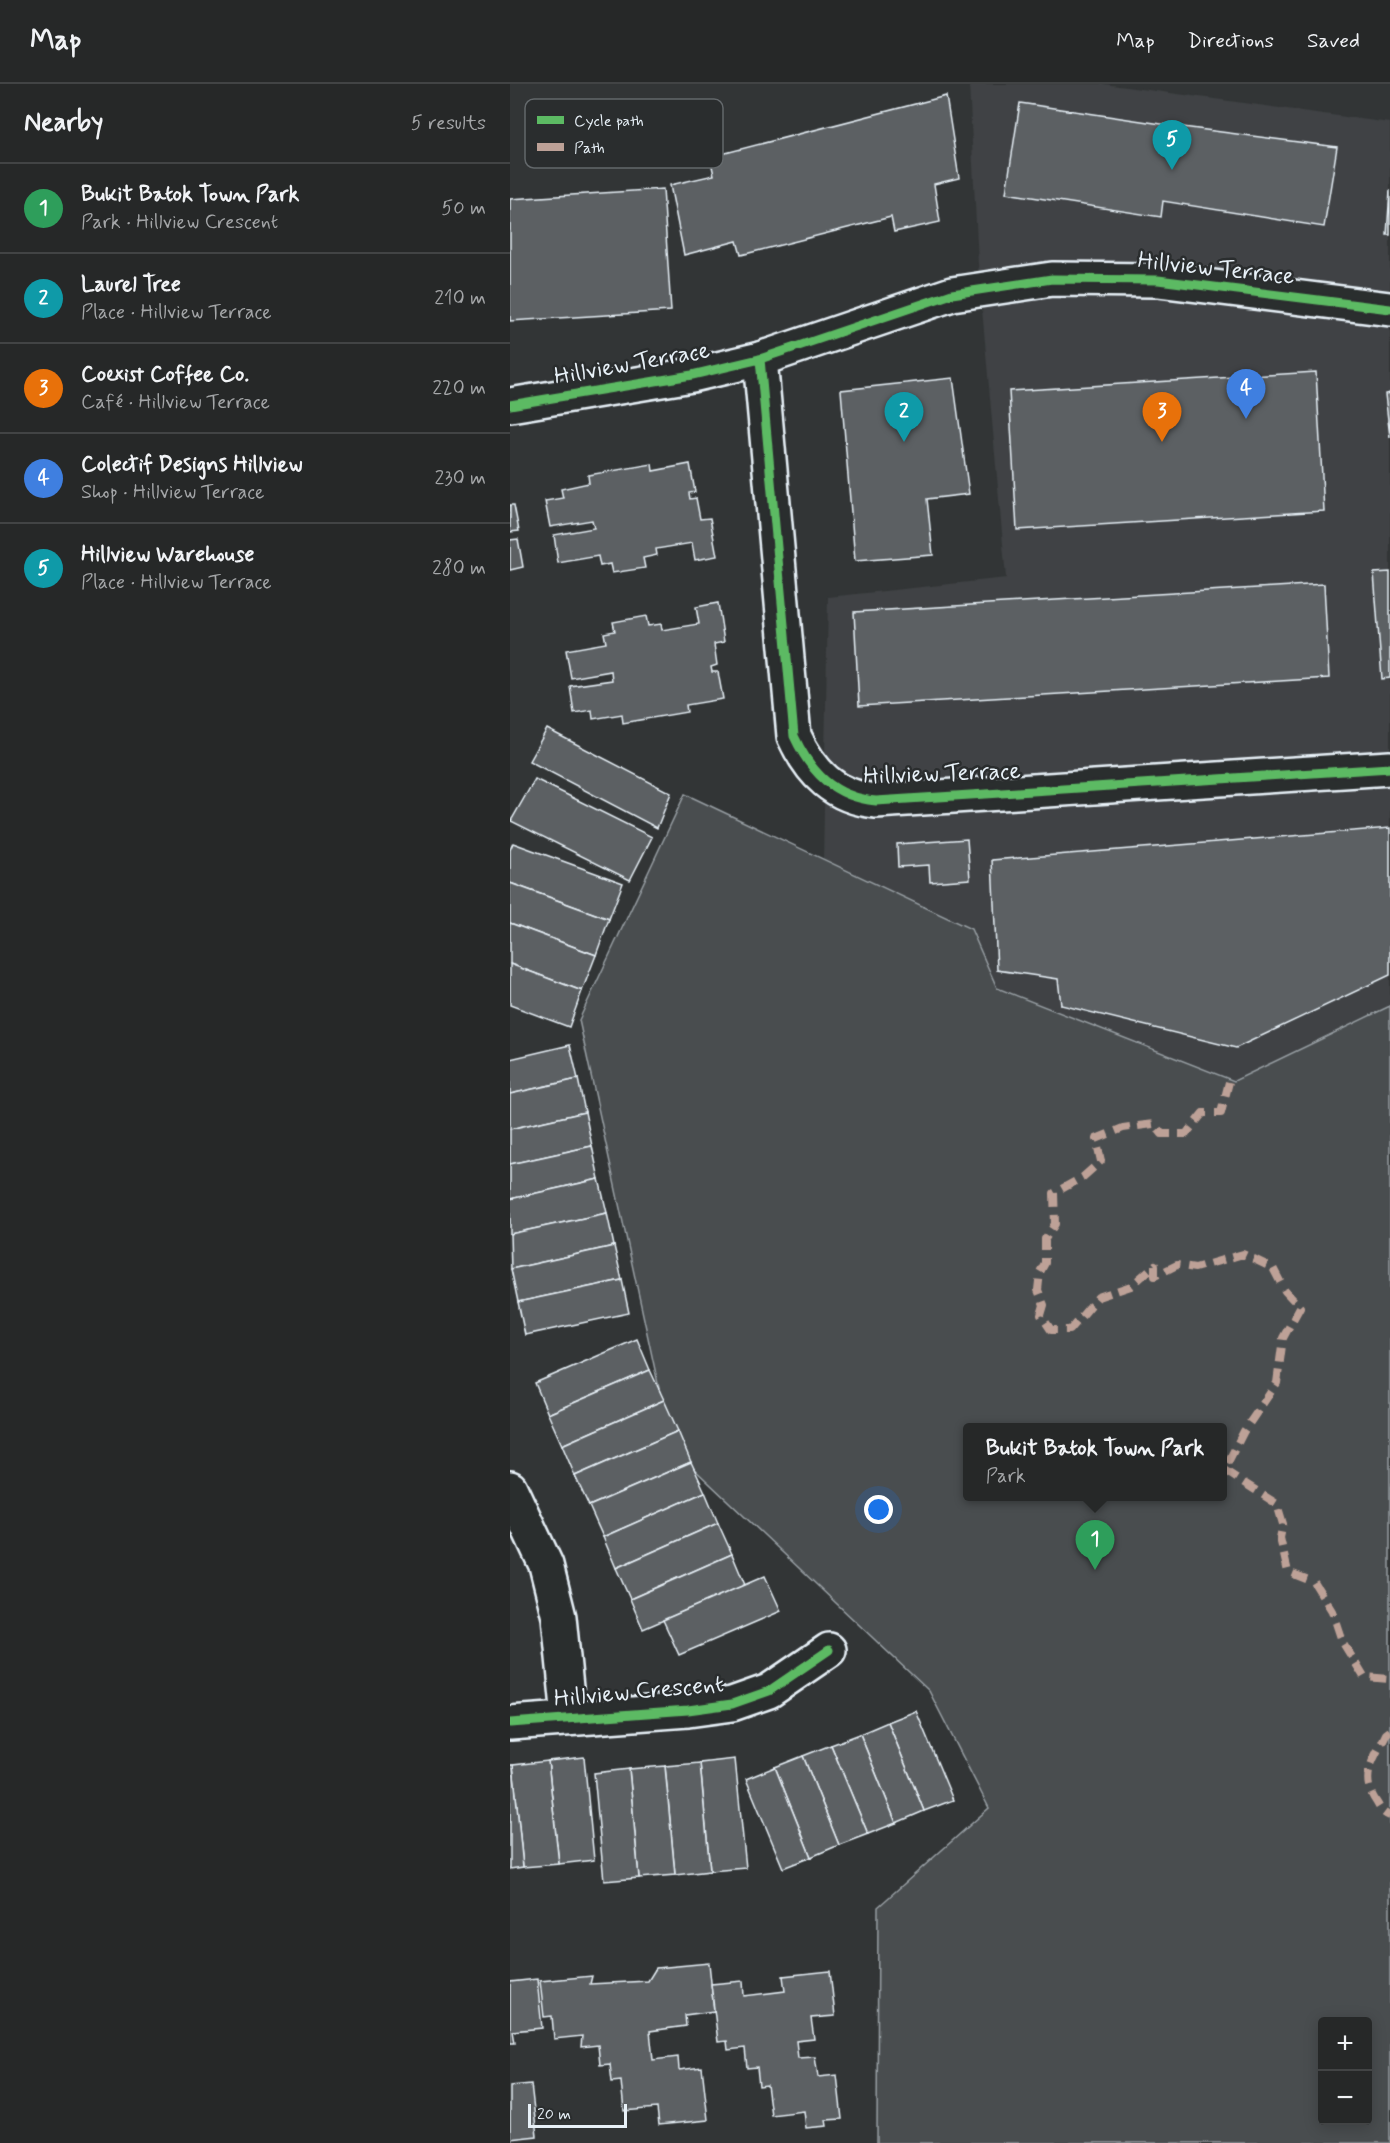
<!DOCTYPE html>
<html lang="en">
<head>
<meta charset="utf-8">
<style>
	body { margin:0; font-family:Mynerve,sans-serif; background:#2e3030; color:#f1f3f6 }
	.controls { position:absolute; right:18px; bottom:18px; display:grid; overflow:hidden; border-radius:6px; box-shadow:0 3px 15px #0003 }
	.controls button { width:54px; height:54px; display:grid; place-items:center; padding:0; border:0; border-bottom:2px solid #424445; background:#262828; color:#f1f3f6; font:30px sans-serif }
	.scale { position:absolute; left:18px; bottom:15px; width:99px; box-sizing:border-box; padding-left:6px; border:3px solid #e8f1f8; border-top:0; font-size:16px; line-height:21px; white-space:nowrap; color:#e8f1f8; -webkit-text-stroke:4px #2a2d2e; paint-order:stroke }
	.you { position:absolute; left:369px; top:1426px; width:21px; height:21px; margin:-15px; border:4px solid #fff; border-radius:50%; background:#1a73e8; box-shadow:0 0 0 9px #1a73e833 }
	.badge { display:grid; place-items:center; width:39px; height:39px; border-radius:50%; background:#ff9aa2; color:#fff; font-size:20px; font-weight:700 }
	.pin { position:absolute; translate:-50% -50px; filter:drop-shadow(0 2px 3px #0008) }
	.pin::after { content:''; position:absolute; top:32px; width:21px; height:18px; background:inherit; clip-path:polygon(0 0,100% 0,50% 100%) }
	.popup { position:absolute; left:453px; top:1339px; width:264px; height:78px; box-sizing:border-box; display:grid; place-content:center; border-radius:6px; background:#262828; filter:drop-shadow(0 2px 4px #0005); font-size:20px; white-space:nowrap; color:#a4a6a8 }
	.popup b { font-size:22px; color:#f1f3f6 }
	.popup::after { content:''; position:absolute; left:50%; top:100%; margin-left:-12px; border:12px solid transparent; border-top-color:#262828 }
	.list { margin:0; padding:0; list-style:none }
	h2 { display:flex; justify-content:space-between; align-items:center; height:78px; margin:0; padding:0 24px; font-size:26px }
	h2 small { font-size:20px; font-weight:400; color:#a4a6a8 }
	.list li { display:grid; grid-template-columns:39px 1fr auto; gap:18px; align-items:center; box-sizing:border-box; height:90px; padding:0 24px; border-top:2px solid #424445 }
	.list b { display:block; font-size:22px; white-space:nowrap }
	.list p { margin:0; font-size:20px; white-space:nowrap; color:#a4a6a8 }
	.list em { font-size:20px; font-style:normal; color:#a4a6a8 }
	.map { position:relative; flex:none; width:880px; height:2059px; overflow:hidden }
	header { display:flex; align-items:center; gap:36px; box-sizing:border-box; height:84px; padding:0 30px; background:#262828; border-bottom:2px solid #424445 }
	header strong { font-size:28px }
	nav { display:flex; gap:33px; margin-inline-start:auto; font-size:21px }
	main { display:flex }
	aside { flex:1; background:#262828 }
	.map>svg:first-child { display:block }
</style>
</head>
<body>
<header>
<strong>Map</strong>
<nav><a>Map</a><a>Directions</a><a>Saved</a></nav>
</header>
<main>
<aside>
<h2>Nearby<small>5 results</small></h2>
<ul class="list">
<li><span class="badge" style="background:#2e9e5b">1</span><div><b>Bukit Batok Town Park</b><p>Park · Hillview Crescent</p></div><em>50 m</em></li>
<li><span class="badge" style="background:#0f9aa8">2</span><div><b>Laurel Tree</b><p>Place · Hillview Terrace</p></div><em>210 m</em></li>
<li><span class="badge" style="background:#e8710a">3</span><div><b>Coexist Coffee Co.</b><p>Café · Hillview Terrace</p></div><em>220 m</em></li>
<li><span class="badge" style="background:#3f7fe0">4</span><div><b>Colectif Designs Hillview</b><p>Shop · Hillview Terrace</p></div><em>230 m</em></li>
<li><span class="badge" style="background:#0f9aa8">5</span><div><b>Hillview Warehouse</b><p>Place · Hillview Terrace</p></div><em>280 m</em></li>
</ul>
</aside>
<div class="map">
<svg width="880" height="2059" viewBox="0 0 880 2059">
	<rect width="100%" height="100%" fill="#323536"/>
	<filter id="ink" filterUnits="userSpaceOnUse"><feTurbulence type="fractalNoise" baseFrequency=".0167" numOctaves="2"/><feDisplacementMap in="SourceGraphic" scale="12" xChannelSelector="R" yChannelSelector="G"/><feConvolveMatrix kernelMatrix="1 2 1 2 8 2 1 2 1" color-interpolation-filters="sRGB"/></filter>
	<g filter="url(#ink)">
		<polygon fill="#3f4244" points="459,0 594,0 880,39 880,922 724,997 486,904 461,845 313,777 318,513 496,494 468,180"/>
		<path fill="#494d4f" stroke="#989fa4" stroke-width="1.5" fill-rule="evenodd" d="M175 710 461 845 487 904 724 997 880 922V2059H367L368 1823 479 1724 419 1607 162 1364 69 936ZM458 1344H712V1412H458ZM812 1938H858V2036H812Z"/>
		<g fill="#5c6063" stroke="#e8f1f8" stroke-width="1.5">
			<polygon points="436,12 449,94 424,100 430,138 384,148 381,133 231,171 227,157 174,171 160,101 204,91 200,73"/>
			<polygon points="510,19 665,42 827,63 814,143 653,117 651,133 496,109"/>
			<polygon points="153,105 161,227 0,237 0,115"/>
			<polygon points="880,106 880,151 877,151"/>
			<polygon points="806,288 814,427 507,446 499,307"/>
			<polygon points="443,294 459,410 417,415 423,471 345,477 331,306"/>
			<polygon points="880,309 880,353 875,310"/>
			<polygon points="142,380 143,387 180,380 185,408 179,409 180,415 186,414 190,435 200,434 207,472 185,476 182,459 146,465 147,471 133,474 135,484 102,489 100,480 90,482 88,472 48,479 44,451 84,444 82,436 40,443 35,417 53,414 51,405 79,399 78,391"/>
			<polygon points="0,421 4,421 9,447 0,448"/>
			<polygon points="8,455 13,483 0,486 0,456"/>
			<polygon points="880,488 880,594 872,595 864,489"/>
			<polygon points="814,500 819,594 349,622 344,528"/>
			<polygon points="208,519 214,558 204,560 207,581 201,583 202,588 208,588 213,615 176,621 177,628 113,639 112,630 83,635 82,626 64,629 60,602 102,596 101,587 61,594 56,566 96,559 94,549 105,547 103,538 136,532 138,542 151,540 152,546 189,540 186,523"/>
			<polygon points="37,645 161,709 147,744 19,677"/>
			<polygon points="25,695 142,753 120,796 1,737"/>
			<polygon points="880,744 880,891 726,964 551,921 548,895 487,886 482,776"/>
			<polygon points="457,755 460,795 420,798 419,781 388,783 387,760"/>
			<polygon points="3,759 113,799 99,835 0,799 0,766"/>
			<polygon points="0,799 99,835 86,871 0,839"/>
			<polygon points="0,839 86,871 72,907 0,880"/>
			<polygon points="0,880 72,907 59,943 0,921"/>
			<polygon points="60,961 68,995 0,1010 0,975"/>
			<polygon points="68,995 75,1028 0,1045 0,1010"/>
			<polygon points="75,1028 82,1062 0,1080 0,1045"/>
			<polygon points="82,1062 89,1095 0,1115 0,1080"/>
			<polygon points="89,1095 97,1129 0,1150 0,1115"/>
			<polygon points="97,1129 104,1162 1,1185 0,1150"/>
			<polygon points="104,1162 112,1196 8,1218 1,1185"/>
			<polygon points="112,1196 119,1229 15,1251 8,1218"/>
			<polygon points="127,1255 140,1286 38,1330 25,1299"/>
			<polygon points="140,1286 154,1316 52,1361 38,1330"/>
			<polygon points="154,1316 168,1347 65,1392 52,1361"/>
			<polygon points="168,1347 181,1378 79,1422 65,1392"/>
			<polygon points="181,1378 195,1408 93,1453 79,1422"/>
			<polygon points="195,1408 208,1439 106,1484 93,1453"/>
			<polygon points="208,1439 222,1470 120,1515 106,1484"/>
			<polygon points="222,1470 235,1501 133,1545 120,1515"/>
			<polygon points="255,1492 271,1527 169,1571 153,1536"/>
			<polygon points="406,1627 443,1716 414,1727 378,1638"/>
			<polygon points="378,1638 414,1727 386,1739 350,1650"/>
			<polygon points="350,1650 386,1739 358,1750 321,1661"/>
			<polygon points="321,1661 358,1750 329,1761 293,1672"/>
			<polygon points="293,1672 329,1761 301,1773 265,1683"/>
			<polygon points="74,1673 84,1776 49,1780 38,1677"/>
			<polygon points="225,1675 236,1784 200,1787 190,1679"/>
			<polygon points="38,1677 49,1780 13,1783 3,1681"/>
			<polygon points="190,1679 200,1787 165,1791 155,1682"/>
			<polygon points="0,1681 3,1681 13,1783 0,1785"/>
			<polygon points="155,1682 165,1791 129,1794 119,1685"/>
			<polygon points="265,1683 301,1773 273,1784 236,1695"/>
			<polygon points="119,1685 129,1794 94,1797 84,1689"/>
			<polygon points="199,1879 204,1927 175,1931 176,1942 140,1947 143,1976 168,1973 169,1986 192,1983 198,2036 149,2041 147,2024 114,2027 111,1997 102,1998 100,1980 90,1981 88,1961 71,1963 72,1952 44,1955 42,1932 34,1933 30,1897 82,1892 80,1900 138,1897 146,1884"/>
			<polygon points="320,1887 325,1932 301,1934 304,1955 286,1957 288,1974 305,1973 308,1993 327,1991 332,2035 316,2036 317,2042 296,2044 294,2027 261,2031 257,2001 249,2002 247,1983 237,1984 235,1964 218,1966 217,1957 208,1958 201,1900 233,1897 234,1912 275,1907 273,1892"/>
			<polygon points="27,1895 32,1944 3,1947 5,1959 0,1959 0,1898"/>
			<polygon points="21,2000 27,2052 0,2055 0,2002"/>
		</g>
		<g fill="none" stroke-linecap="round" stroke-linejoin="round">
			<defs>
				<g id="minor">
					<path d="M250 275 284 652C301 689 324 713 366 717L880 684"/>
					<polyline points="0,321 182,291 250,275 442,210 542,195 648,196 880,225"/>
					<polyline points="0,1404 36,1481 49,1533 59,1634"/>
					<polyline points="0,1639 178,1626 222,1620 259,1607 319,1566"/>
				</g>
			</defs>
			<use href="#minor" stroke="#e8f1f8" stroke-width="38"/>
			<use href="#minor" stroke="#2a2d2e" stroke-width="33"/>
			<g stroke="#bda197" stroke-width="8" stroke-dasharray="15 8" stroke-linecap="butt">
				<polyline points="719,998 711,1029 693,1029 676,1050 652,1050 644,1040 613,1044 586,1055 591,1077 573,1093 544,1109 545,1140 535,1155 535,1179 530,1188 528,1206 534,1221 531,1231 541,1246 560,1246 588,1213 621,1202 645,1181 645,1192 667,1181 685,1184 733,1170 763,1184 775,1207 790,1223 773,1254 767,1299 734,1347 714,1386 767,1420 773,1440 770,1454 778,1488 804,1498 822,1527 832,1557 854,1593 880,1595"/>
				<path d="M880 1647 876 1650C864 1676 848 1692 867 1719 871 1726 873 1729 880 1732"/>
			</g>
			<defs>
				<g id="cycleway">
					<path d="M250 275 284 652C301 689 324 713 366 717L880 684"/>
					<polyline points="0,321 182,291 250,275 442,210 542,195 648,196 880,225"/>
					<polyline points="0,1639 178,1626 222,1620 259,1607 319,1566"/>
				</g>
			</defs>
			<use href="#cycleway" stroke="#2a2d2e" stroke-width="13"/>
			<use href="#cycleway" stroke="#5cba63" stroke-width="9"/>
		</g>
	</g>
	<g text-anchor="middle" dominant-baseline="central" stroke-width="5" stroke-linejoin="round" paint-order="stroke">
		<g font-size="24" fill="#e8f1f8" stroke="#2a2d2e">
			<text transform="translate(706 185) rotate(6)">Hillview Terrace</text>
			<text transform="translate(122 280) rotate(-10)">Hillview Terrace</text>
			<text transform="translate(432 690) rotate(-2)">Hillview Terrace</text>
			<text transform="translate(129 1608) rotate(-5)">Hillview Crescent</text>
		</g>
	</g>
	<rect x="15" y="15" width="198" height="69" rx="9" fill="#2a2d2e" stroke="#63686b" stroke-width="1.5"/>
	<rect x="27" y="32" width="27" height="8" fill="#5cba63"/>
	<rect x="27" y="59" width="27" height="8" fill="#bda197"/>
	<g font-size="16" fill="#e8f1f8">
		<text x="64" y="42">Cycle path</text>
		<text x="64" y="69">Path</text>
	</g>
</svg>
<div class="controls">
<button>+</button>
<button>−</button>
</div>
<div class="scale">20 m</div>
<div class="you"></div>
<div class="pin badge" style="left:585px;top:1486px;background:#2e9e5b">1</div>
<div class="popup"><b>Bukit Batok Town Park</b>Park</div>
<div class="pin badge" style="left:394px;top:358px;background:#0f9aa8">2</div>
<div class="pin badge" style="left:652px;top:358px;background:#e8710a">3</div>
<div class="pin badge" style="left:736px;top:335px;background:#3f7fe0">4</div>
<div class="pin badge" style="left:662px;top:86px;background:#0f9aa8">5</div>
</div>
</main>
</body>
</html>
